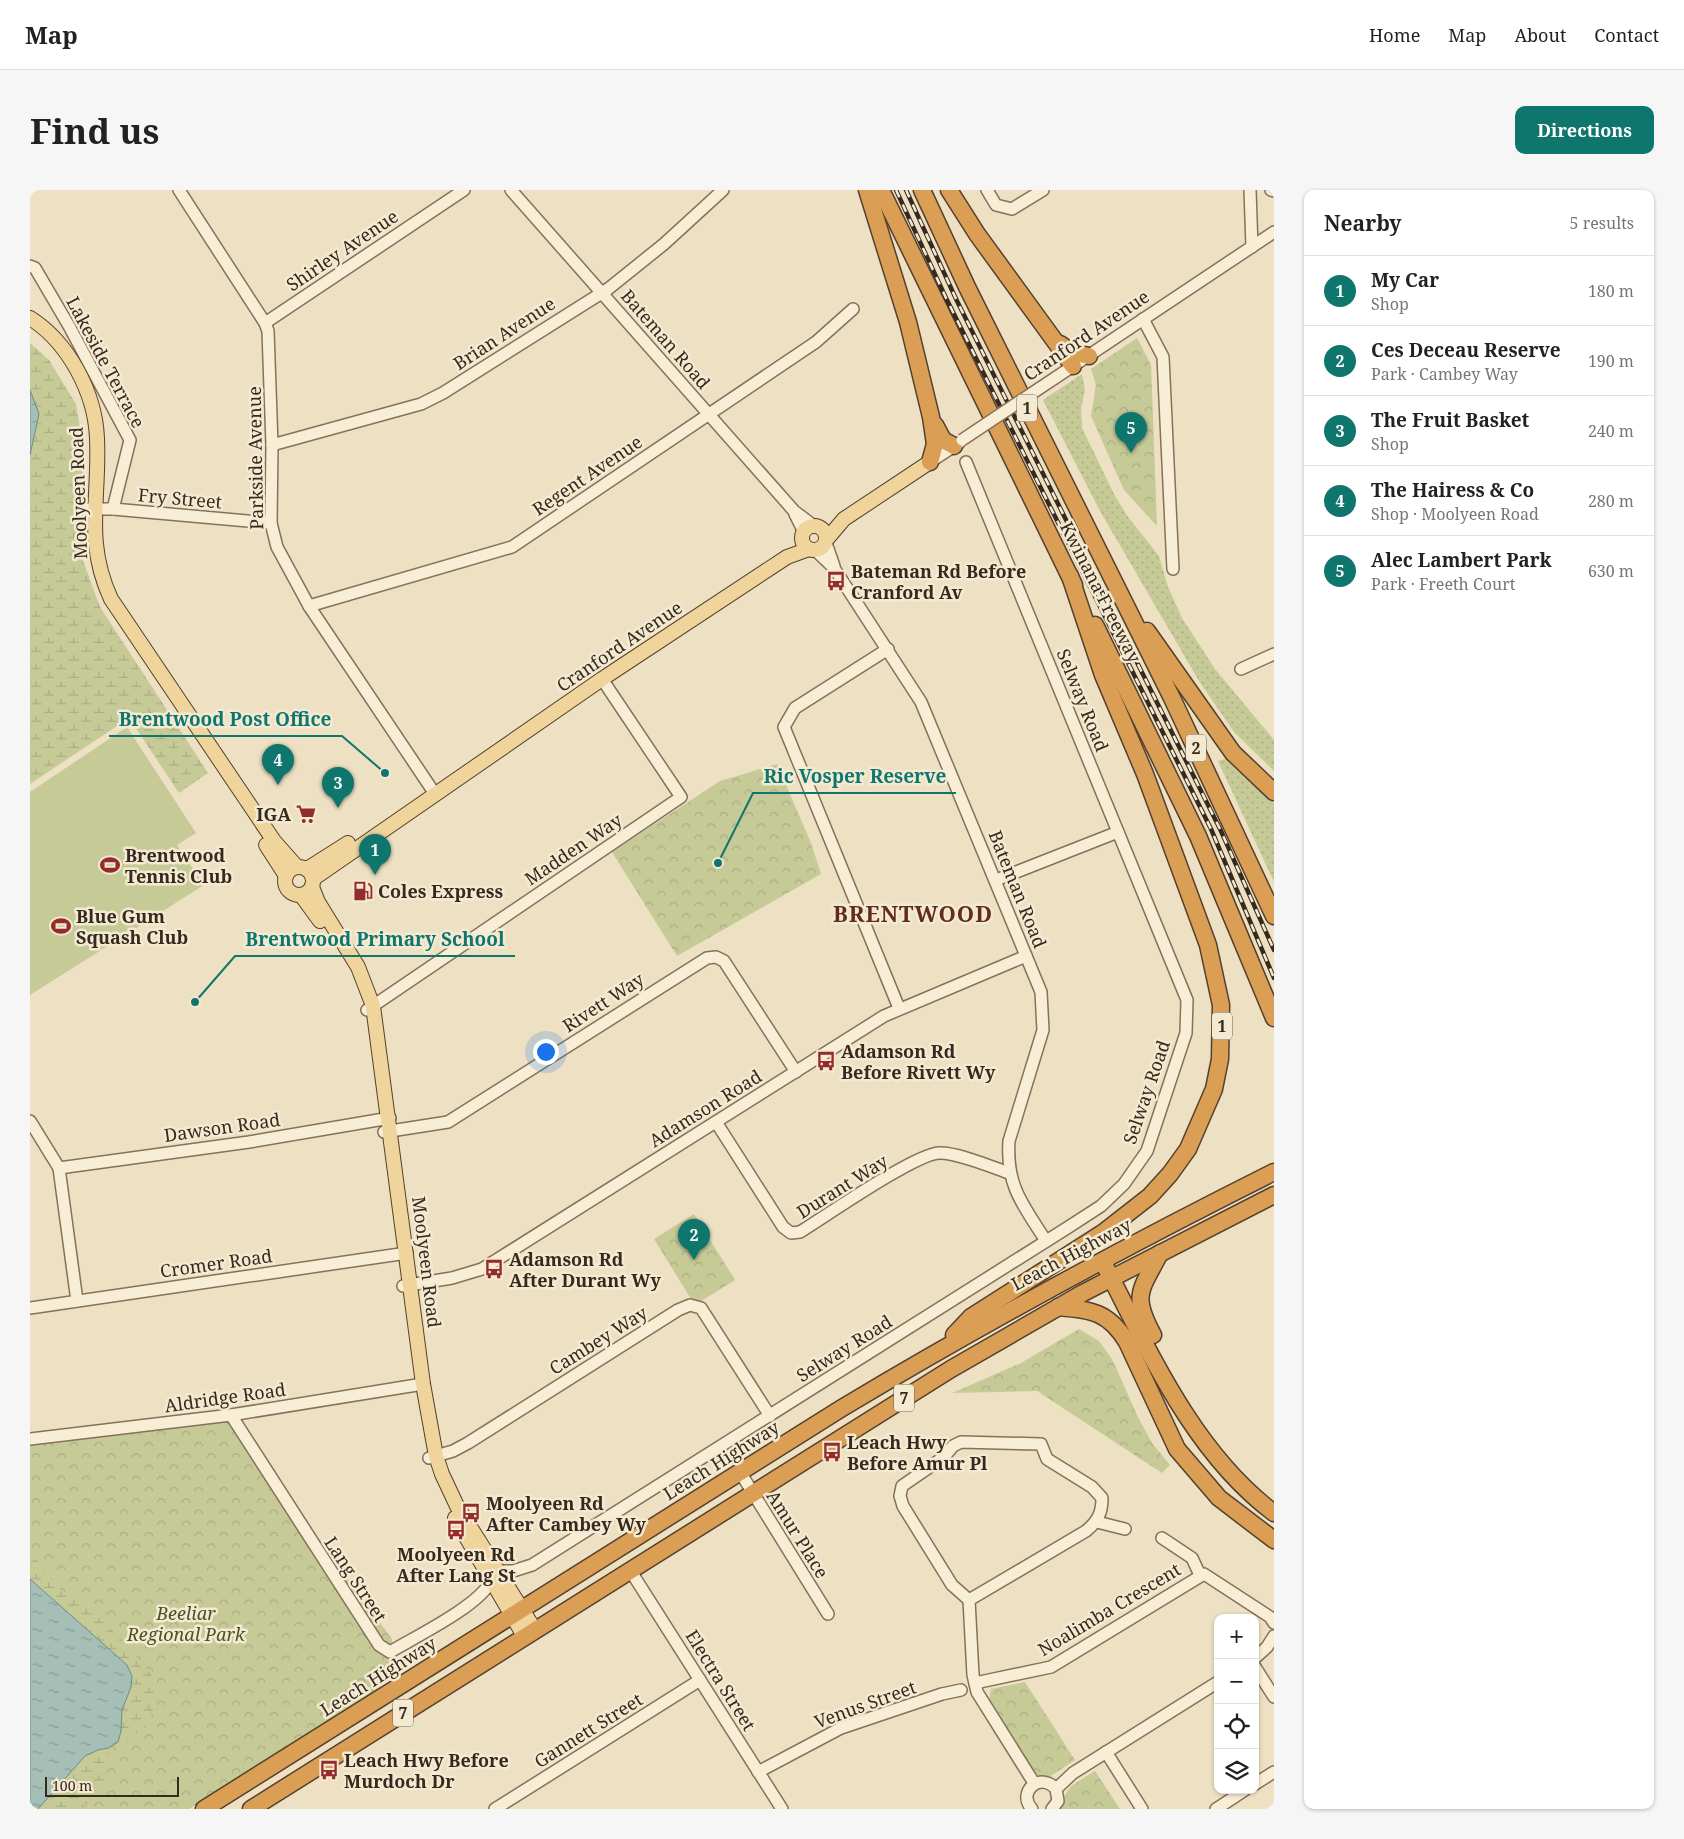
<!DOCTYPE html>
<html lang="en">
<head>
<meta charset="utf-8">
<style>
	body { margin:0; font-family:"Noto Serif",serif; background:#f6f6f6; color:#222 }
	.controls { position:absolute; right:15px; bottom:15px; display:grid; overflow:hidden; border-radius:10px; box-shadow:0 1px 4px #0004 }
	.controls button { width:45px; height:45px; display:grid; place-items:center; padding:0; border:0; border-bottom:1px solid #e0e0e0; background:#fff; color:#222; font:25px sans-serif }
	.scale { position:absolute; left:15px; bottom:12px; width:134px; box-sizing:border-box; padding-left:5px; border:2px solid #36291e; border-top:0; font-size:14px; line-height:18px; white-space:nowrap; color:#36291e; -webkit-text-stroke:4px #f4ead2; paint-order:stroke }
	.you { position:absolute; left:515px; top:861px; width:18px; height:18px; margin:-12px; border:4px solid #fff; border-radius:50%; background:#1a73e8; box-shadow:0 0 0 8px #1a73e833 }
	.badge { display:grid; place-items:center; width:32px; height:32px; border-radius:50%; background:#0f766e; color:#fff; font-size:16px; font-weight:700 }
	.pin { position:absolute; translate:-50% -41px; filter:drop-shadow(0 1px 2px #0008) }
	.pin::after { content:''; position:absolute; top:26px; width:18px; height:15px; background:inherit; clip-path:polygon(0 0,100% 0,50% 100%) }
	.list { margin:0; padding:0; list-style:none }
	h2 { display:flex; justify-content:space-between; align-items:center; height:65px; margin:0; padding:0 20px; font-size:21px }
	h2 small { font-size:16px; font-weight:400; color:#767676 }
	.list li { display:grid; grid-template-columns:32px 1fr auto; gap:15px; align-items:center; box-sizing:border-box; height:70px; padding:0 20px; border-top:1px solid #e0e0e0 }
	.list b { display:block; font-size:19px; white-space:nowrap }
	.list p { margin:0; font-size:16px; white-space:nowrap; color:#767676 }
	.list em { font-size:16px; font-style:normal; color:#767676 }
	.icon { flex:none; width:28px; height:28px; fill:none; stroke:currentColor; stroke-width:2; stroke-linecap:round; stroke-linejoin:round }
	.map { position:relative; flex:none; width:1244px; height:1619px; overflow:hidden; border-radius:10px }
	header { display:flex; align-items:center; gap:30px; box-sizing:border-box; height:70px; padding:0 25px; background:#fff; border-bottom:1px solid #e0e0e0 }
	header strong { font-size:24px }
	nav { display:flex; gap:28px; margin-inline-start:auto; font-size:18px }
	.intro { display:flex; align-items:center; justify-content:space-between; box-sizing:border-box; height:120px; padding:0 30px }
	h1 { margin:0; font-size:35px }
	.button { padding:12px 22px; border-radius:10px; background:#0f766e; color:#fff; font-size:18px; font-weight:700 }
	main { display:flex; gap:30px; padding:0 30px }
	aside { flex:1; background:#fff; border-radius:10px; box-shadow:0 1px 4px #0004 }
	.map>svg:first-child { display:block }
</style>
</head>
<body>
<header>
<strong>Map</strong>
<nav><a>Home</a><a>Map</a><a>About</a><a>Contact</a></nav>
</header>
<div class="intro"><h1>Find us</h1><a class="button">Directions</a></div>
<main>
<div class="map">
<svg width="1244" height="1619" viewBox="0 0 1244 1619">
	<defs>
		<pattern id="grass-dots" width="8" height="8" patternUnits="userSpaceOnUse" patternTransform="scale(1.25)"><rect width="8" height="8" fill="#c5ca97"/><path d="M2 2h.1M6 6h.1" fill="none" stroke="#aaae82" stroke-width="1.8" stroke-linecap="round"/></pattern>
		<pattern id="forest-crowns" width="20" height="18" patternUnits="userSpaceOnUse" patternTransform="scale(1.25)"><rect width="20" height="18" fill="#c5ca97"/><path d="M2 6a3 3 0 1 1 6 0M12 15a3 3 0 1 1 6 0" fill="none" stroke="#aaae82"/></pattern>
		<pattern id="wetland-marsh" width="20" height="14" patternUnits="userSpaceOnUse" patternTransform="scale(1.25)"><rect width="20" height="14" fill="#c5ca97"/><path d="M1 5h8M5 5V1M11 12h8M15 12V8" fill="none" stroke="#aaae82"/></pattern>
		<pattern id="water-ripples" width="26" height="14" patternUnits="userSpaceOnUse" patternTransform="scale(1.25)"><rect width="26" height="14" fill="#a5bfb7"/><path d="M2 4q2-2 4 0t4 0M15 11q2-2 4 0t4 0" fill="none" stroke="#879b94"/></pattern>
	</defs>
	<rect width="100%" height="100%" fill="#ede0c3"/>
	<g fill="url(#grass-dots)">
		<polygon points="1052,184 1055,200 1051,218 1052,238 1085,306 1098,327 1129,366 1138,397 1152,428 1185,479 1244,550 1244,581 1204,542 1169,491 1070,321 1013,210"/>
		<polygon points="1195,569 1244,614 1244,692 1188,571"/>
	</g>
	<g fill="url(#forest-crowns)">
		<polygon points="1107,148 1121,175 1127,336 1094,300 1061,226 1066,195 1061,179"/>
		<polygon points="747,574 781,653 791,684 647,766 582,662 690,591"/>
		<polygon points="664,1024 705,1090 668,1113 661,1109 624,1049"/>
		<polygon points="1049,1139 1069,1151 1082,1169 1108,1227 1122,1253 1140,1275 1132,1283 1007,1201 922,1203 991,1173"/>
		<polygon points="194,1229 200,1232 211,1244 362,1449 363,1486 332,1512 159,1619 0,1619 0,1254"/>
		<polygon points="995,1492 1045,1570 1016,1589 1000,1581 958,1516 961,1499"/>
		<polygon points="1065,1581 1090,1619 1026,1619 1041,1596"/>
	</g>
	<g fill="url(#wetland-marsh)">
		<polygon points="0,153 19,170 46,214 54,262 52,368 70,417 178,583 149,603 99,528 0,594"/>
		<path d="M0 1362 31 1400 49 1411 92 1449 123 1487 128 1508 114 1540 88 1552C92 1541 90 1532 92 1520 95 1501 106 1497 97 1475L0 1389Z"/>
		<path d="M78 1558 75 1594 52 1619H8C28 1597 48 1563 78 1558Z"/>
	</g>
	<polygon fill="#c5ca97" points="97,537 166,643 147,655 174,695 0,805 0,602"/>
	<g fill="url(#water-ripples)" stroke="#6c8d85">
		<polygon points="0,200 9,224 0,265"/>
		<polygon points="0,1389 97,1475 102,1486 101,1497 92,1520 91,1541 88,1552 78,1558 68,1560 55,1566 8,1619 0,1619"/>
	</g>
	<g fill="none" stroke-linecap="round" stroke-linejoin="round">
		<defs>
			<g id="minor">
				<polyline points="149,0 235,133 238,141 242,255 241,333 247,357 279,416 405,604"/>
				<polyline points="481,0 764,321 784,336"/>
				<polyline points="957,0 966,15 982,19 1013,0"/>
				<polyline points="1220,0 1222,57"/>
				<polyline points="1241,0 1244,1"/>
				<polyline points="0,76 5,78 39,136 100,250 83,319"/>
				<polyline points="1113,129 1133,167 1143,379"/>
				<polyline points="235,133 434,0"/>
				<polyline points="1025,188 1244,42"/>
				<polyline points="242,255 391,214 413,203 578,99 634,54 693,0"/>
				<polyline points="900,272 929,253"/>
				<polyline points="57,319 83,319 241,333"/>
				<polyline points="765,324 774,342"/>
				<polyline points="796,353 804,376"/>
				<path d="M785 360 804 378 891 512 1011 802 1013 840 979 951C976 996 993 1015 1016 1051"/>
				<polyline points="279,416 482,357 786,152 823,119"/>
				<polyline points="858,459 765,518 754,537 869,818"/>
				<polyline points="1211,479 1244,464"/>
				<polyline points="966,690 1088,642"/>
				<polyline points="337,820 651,607 572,489"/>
				<polyline points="0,931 29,978 47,1111"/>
				<path d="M686 932 753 1037 761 1043 770 1042C796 1026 885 964 909 963 926 962 962 977 979 983"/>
				<polyline points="354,942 418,932 677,768 686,767 694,771 766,882"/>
				<polyline points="29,978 219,952 360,928"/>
				<polyline points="373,1096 422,1088 452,1079 854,826 996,766"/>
				<polyline points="0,1118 377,1063"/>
				<path d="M201 1225 349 1455 360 1462C385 1447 449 1416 461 1391"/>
				<polyline points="0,1249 201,1225 393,1194"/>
				<path d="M931 1252 1011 1254 1017 1269 1062 1297 1072 1308C1072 1323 1068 1331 1056 1341L939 1410 922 1395 873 1316 870 1306 872 1296 914 1267 923 1256Z"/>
				<polyline points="399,1268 423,1261 438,1253 648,1120 660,1115 671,1118 740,1226"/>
				<polyline points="710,1282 798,1424"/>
				<polyline points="1067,1332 1095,1339"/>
				<polyline points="1132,1348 1162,1368 1170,1385"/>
				<polyline points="600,1380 752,1619"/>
				<polyline points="469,1381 483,1381 502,1375 1037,1038 1071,1016 1094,994 1117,961 1156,843 1157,810 936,272"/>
				<polyline points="939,1410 943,1485 947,1502 1004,1593"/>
				<polyline points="1225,1468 1237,1457 1244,1446"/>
				<polyline points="1225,1477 1244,1507"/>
				<polyline points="945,1493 1021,1477 1174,1384 1240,1427 1244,1433"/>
				<polyline points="1076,1562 1112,1619"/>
				<polyline points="728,1582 811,1538 912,1504 931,1500"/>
				<polyline points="1225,1594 1244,1582"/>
				<polyline points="1026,1599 1043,1583 1188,1492"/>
				<polyline points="465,1619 670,1490"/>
				<path d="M1002 1619C986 1602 1011 1581 1026 1599L1028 1611 1022 1619"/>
				<polyline points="1186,1619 1215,1600"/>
			</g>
			<g id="major">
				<path d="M0 128C38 152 65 202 67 248 70 308 54 351 81 409L244 651 267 677"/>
				<circle cx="784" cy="348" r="12"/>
				<polyline points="797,349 814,329 900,272"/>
				<polyline points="236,655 256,686"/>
				<circle cx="269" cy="691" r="14"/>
				<polyline points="277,679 318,653"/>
				<polyline points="283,689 572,489 757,367 779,359"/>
				<polyline points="282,697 288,712 328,777 343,816 393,1194 406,1266 412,1284 427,1316 505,1440"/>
				<polyline points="271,705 290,731"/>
				<polyline points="425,1328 494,1446"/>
			</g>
			<g id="highway">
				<polyline points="837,0 878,132 901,227 905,254 900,272"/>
				<polyline points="851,0 1044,395"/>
				<polyline points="892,0 937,97 1142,508 1244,726"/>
				<polyline points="919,0 947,44 1043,176"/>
				<polyline points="1030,154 1041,162 1059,166"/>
				<polyline points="905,235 913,250 924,256"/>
				<polyline points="1065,435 1168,646 1244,828"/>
				<polyline points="1117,441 1203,563 1244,602"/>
				<path d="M1076 1078C1121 1165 1164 1263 1244 1323"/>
				<path d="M1028 1117C1061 1120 1078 1121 1097 1152L1147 1259 1189 1308 1244 1350"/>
				<polyline points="924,1145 941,1127 1074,1042 1120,1006 1140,984 1158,959 1184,899 1190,869 1191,815 1178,755 1115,584 1073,485 1040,386"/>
				<path d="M1123 1145C1101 1104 1111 1100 1130 1063"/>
				<path d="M174 1619 812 1218C954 1133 1096 1056 1244 982"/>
				<polyline points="221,1619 921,1179 1053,1103 1244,1005"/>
			</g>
		</defs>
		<use href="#minor" stroke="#86715a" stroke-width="14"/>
		<use href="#major" stroke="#54402e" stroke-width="16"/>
		<use href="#highway" stroke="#54402e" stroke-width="19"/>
		<use href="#minor" stroke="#f8edd5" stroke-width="11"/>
		<use href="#major" stroke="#efd49b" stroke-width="14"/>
		<use href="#highway" stroke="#da9e55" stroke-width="16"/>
		<defs>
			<g id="rail">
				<polyline points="866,0 916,108 1181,639 1244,788"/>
				<polyline points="876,0 927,111 1191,641 1244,760"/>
			</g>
		</defs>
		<use href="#rail" stroke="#36291e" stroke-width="4.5"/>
		<use href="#rail" stroke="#f4ead2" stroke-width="2.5" stroke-dasharray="8" stroke-linecap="butt"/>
		<defs>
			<polyline id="minor-bridge" points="932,250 1025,188"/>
		</defs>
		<use href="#minor-bridge" stroke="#86715a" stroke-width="14" stroke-linecap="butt"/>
		<use href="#minor-bridge" stroke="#f8edd5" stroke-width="11"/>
	</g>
	<defs>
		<symbol id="bus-bare" viewBox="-9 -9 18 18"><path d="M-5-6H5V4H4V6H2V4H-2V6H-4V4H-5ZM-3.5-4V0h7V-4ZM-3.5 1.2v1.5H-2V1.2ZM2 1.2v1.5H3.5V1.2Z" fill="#932c2d" stroke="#f4ead2" stroke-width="2.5" paint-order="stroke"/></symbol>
		<symbol id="supermarket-bare" viewBox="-9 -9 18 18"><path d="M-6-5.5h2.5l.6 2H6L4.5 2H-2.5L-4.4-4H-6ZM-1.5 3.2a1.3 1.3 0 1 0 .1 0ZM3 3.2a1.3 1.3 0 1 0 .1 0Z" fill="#932c2d" stroke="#f4ead2" stroke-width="2.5" paint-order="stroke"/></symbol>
		<symbol id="stadium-bare" viewBox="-9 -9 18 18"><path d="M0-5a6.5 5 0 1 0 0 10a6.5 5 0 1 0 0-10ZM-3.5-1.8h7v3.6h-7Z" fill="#932c2d" stroke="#f4ead2" stroke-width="2.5" paint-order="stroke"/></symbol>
		<symbol id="fuel-bare" viewBox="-9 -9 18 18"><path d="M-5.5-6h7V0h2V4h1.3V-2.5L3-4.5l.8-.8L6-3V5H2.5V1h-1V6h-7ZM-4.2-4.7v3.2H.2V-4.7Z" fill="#932c2d" stroke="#f4ead2" stroke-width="2.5" paint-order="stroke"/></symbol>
	</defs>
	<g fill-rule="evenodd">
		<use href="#bus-bare" x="792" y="377" width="28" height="28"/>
		<use href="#supermarket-bare" x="262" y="610" width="28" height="28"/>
		<use href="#stadium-bare" x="66" y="661" width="28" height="28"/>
		<use href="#fuel-bare" x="319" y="687" width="28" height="28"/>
		<use href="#stadium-bare" x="17" y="722" width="28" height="28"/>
		<use href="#bus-bare" x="782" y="857" width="28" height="28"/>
		<use href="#bus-bare" x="450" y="1065" width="28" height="28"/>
		<use href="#bus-bare" x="788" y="1248" width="28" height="28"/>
		<use href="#bus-bare" x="427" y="1309" width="28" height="28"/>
		<use href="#bus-bare" x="412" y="1326" width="28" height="28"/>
		<use href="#bus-bare" x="285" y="1566" width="28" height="28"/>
	</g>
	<g text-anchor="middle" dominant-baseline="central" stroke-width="5" stroke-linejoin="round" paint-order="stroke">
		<g fill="#f4ead2" stroke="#6f6354" stroke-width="1">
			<rect x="987" y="204.5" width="20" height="27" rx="4"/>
			<rect x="1156" y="544.5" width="20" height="27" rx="4"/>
			<rect x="1182" y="822.5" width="20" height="27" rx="4"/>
			<rect x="864" y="1194.5" width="20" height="27" rx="4"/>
			<rect x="363" y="1509.5" width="20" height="27" rx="4"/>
		</g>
		<g font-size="16" font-weight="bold" fill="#36291e">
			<text x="997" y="218">1</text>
			<text x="1166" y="558">2</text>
			<text x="1192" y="836">1</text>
			<text x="874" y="1208">7</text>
			<text x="373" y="1523">7</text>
		</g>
		<g font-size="18" fill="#36291e" stroke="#f4ead2">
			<text transform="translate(312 60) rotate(-34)">Shirley Avenue</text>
			<text transform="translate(474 143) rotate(-33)">Brian Avenue</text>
			<text transform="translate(1056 145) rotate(-34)">Cranford Avenue</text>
			<text transform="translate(636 149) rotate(49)">Bateman Road</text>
			<text transform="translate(76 172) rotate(62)">Lakeside Terrace</text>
			<text transform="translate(225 268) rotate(-91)">Parkside Avenue</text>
			<text transform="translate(557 285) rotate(-34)">Regent Avenue</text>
			<text transform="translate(48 303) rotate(-92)">Moolyeen Road</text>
			<text transform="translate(150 308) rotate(5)">Fry Street</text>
			<text transform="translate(1071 402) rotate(63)">Kwinana Freeway</text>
			<text transform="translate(589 456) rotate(-34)">Cranford Avenue</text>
			<text transform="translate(1053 510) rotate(68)">Selway Road</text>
			<text transform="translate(543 659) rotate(-34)">Madden Way</text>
			<text transform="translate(988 699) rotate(68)">Bateman Road</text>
			<text transform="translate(573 812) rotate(-33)">Rivett Way</text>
			<text transform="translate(1116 902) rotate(-71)">Selway Road</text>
			<text transform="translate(675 918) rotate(-32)">Adamson Road</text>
			<text transform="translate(192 937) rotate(-8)">Dawson Road</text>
			<text transform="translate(812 996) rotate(-32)">Durant Way</text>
			<text transform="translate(1041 1064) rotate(-28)">Leach Highway</text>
			<text transform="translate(397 1072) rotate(83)">Moolyeen Road</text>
			<text transform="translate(186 1073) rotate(-8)">Cromer Road</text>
			<text transform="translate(568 1150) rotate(-32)">Cambey Way</text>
			<text transform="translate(814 1158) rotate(-32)">Selway Road</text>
			<text transform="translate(195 1207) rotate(-8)">Aldridge Road</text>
			<text transform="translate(691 1270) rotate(-32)">Leach Highway</text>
			<text transform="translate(768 1344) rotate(58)">Amur Place</text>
			<text transform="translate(326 1389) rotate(57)">Lang Street</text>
			<text transform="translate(1079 1419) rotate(-31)">Noalimba Crescent</text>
			<text transform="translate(348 1486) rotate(-32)">Leach Highway</text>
			<text transform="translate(691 1490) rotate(58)">Electra Street</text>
			<text transform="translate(835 1514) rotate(-20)">Venus Street</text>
			<text transform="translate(558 1540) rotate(-32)">Gannett Street</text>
		</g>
		<g font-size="18" font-weight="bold" fill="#36291e" stroke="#f4ead2" text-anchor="start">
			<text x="821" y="381">Bateman Rd Before<tspan x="821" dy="21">Cranford Av</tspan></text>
			<text x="261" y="624" text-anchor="end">IGA</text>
			<text x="95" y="665">Brentwood<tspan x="95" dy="21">Tennis Club</tspan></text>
			<text x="348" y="701">Coles Express</text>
			<text x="46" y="726">Blue Gum<tspan x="46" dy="21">Squash Club</tspan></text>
			<text x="811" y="861">Adamson Rd<tspan x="811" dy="21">Before Rivett Wy</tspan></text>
			<text x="479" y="1069">Adamson Rd<tspan x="479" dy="21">After Durant Wy</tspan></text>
			<text x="817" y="1252">Leach Hwy<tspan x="817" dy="21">Before Amur Pl</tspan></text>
			<text x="456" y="1313">Moolyeen Rd<tspan x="456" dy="21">After Cambey Wy</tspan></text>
			<text x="426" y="1364" text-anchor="middle">Moolyeen Rd<tspan x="426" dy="21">After Lang St</tspan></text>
			<text x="314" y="1570">Leach Hwy Before<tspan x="314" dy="21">Murdoch Dr</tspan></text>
		</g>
		<g font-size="18" font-style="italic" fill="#475225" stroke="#f4ead2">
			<text x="156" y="1423">Beeliar<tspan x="156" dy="21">Regional Park</tspan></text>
		</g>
		<g font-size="22" font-weight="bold" letter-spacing="1" fill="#622c1e" stroke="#f4ead2">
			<text x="883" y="723">BRENTWOOD</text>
		</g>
	</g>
	<path fill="none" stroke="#0f766e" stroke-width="2" d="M355 583L312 546H79M688 673L723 603H926M165 812L205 766H485"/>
	<g fill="#0f766e" stroke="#f4ead2" stroke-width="2">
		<circle cx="355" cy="583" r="5"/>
		<circle cx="688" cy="673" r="5"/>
		<circle cx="165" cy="812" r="5"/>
	</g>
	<g font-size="19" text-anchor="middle" font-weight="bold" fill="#0f766e" stroke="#f4ead2" stroke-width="5" stroke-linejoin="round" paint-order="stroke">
		<text x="195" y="536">Brentwood Post Office</text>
		<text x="825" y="593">Ric Vosper Reserve</text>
		<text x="345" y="756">Brentwood Primary School</text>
	</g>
</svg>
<div class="controls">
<button>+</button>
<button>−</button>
<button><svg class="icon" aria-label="locate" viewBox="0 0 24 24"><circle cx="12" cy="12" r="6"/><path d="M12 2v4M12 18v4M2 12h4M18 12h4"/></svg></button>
<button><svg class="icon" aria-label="layers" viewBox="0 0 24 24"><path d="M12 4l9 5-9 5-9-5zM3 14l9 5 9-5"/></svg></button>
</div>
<div class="scale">100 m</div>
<div class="you"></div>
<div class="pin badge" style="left:345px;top:685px">1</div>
<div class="pin badge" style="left:664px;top:1070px">2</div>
<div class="pin badge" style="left:308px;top:618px">3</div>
<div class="pin badge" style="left:248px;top:595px">4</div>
<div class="pin badge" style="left:1101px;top:263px">5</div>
</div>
<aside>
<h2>Nearby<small>5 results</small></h2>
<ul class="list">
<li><span class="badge">1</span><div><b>My Car</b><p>Shop</p></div><em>180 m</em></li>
<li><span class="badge">2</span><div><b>Ces Deceau Reserve</b><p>Park · Cambey Way</p></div><em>190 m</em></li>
<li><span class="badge">3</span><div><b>The Fruit Basket</b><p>Shop</p></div><em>240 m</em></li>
<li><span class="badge">4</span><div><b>The Hairess &amp; Co</b><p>Shop · Moolyeen Road</p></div><em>280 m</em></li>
<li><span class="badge">5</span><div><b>Alec Lambert Park</b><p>Park · Freeth Court</p></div><em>630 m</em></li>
</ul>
</aside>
</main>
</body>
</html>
